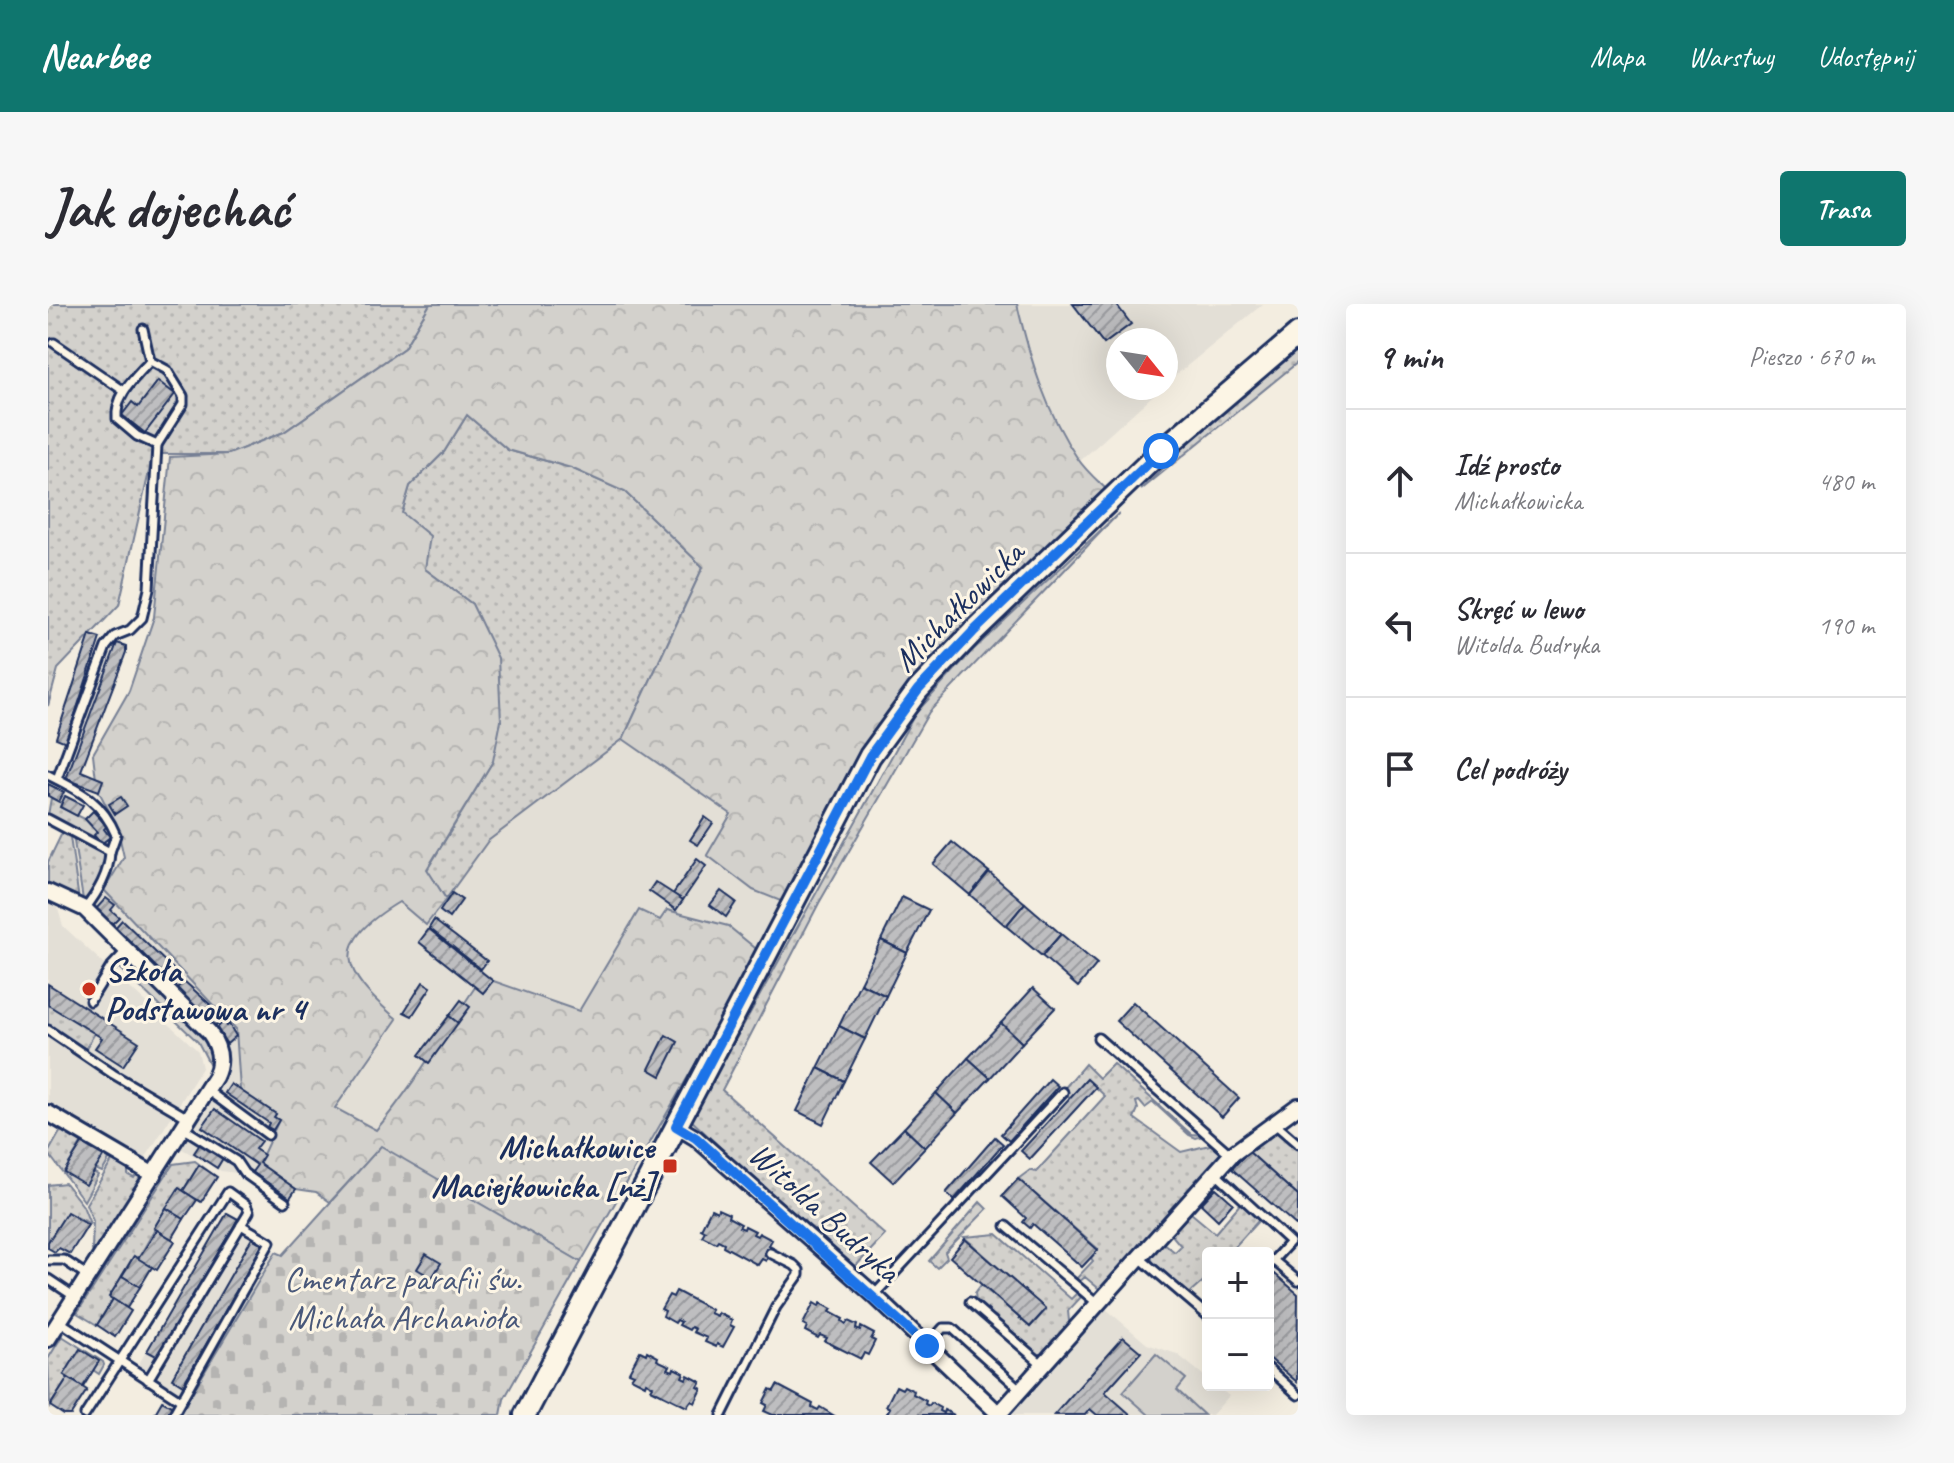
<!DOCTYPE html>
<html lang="pl">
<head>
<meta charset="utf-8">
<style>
	body { margin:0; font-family:Caveat,sans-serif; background:#f7f7f7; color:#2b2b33 }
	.controls { position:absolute; right:24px; bottom:24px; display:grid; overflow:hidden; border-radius:8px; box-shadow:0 8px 32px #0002 }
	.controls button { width:72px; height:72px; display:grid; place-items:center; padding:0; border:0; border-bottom:2px solid #e1e1e2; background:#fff; color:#2b2b33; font:40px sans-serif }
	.compass { position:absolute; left:1058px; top:24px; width:72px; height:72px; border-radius:50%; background:#fff; box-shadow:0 8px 32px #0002; rotate:120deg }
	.stop { position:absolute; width:24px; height:24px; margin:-18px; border:6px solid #1a73e8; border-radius:50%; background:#fff }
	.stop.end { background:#1a73e8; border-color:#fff; box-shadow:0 2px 8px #0008 }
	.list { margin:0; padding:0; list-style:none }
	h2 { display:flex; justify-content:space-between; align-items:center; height:104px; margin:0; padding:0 32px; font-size:34px }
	h2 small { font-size:26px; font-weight:400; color:#7c7c81 }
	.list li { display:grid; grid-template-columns:52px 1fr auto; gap:24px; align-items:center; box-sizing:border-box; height:144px; padding:0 32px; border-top:2px solid #e1e1e2 }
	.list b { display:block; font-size:30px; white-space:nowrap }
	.list p { margin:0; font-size:26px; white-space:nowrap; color:#7c7c81 }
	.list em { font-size:26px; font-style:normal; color:#7c7c81 }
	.icon { flex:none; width:44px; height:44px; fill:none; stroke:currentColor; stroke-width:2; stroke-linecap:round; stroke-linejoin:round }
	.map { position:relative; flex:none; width:1250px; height:1111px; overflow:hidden; border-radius:8px }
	header { display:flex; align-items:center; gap:48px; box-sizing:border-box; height:112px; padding:0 40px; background:#0f766e; color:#fff }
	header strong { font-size:38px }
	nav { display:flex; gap:44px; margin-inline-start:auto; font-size:28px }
	.intro { display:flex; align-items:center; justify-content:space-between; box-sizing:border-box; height:192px; padding:0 48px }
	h1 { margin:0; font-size:56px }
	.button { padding:20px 36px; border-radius:8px; background:#0f766e; color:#fff; font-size:28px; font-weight:700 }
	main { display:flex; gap:48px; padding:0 48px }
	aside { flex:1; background:#fff; border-radius:8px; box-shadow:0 8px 32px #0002 }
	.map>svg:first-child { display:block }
</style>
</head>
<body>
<header>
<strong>Nearbee</strong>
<nav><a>Mapa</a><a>Warstwy</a><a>Udostępnij</a></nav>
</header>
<div class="intro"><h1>Jak dojechać</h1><a class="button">Trasa</a></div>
<main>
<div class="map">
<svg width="1250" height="1111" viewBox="0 0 1250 1111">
	<defs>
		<pattern id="grass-dots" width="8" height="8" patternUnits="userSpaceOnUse" patternTransform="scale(2)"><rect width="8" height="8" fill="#d3d1cc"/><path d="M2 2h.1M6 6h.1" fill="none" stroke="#b5b4b2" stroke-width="1.8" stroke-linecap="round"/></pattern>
		<pattern id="forest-crowns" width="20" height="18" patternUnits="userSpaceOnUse" patternTransform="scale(2)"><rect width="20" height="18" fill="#d3d1cc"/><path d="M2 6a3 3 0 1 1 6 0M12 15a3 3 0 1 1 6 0" fill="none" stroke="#b5b4b2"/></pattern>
		<pattern id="cemetery-stones" width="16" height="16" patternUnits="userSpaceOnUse" patternTransform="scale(2)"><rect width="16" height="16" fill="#d3d1cc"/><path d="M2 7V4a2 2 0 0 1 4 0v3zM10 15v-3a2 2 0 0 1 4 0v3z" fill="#b5b4b2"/></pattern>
		<pattern id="building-hatch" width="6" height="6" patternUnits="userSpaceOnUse" patternTransform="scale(2)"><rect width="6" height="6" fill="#bebec0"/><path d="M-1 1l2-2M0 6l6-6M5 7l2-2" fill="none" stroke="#9a9b9f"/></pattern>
	</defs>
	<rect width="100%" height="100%" fill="#f3ede0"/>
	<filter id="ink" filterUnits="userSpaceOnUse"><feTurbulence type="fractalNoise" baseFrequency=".0125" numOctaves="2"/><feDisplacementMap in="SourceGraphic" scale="16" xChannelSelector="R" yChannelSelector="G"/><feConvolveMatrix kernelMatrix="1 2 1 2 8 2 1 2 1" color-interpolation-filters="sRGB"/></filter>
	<g filter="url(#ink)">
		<g fill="#e3dfd6">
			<polygon points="969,0 1215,0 1118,79 1118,36 1070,36 1070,84 1113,84 1032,157 1002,108 979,43"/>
			<polygon points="575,435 683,510 740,600 712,648 613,617 591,606 531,707 400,722 380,759 357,792 327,827 287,804 337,735 348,715 319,690 306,669 301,654 304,638 316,623 351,598 379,620 440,537"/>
			<polygon points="56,586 188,725 192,786 228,810 231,816 211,859 248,885 237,902 189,869 173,867 129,842 176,761 43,605"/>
			<polygon points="0,597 10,605 15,622 150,747 154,764 95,858 0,803"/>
			<polygon points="179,909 197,919 193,927 228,948 131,1111 106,1111 121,1083 89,1063"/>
			<polygon points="1057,1004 1099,1040 1129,1050 1160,1075 1160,1081 1167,1081 1181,1092 1164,1111 966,1111 965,1108"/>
		</g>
		<g fill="url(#grass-dots)" stroke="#778095" stroke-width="2">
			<polygon points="0,0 382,0 356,44 236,128 181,150 105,150 71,301 10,365 0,402"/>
			<polygon points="1250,44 1250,58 1093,186 1161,119"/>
			<polygon points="419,111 460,146 523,164 577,188 655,263 575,435 440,537 398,595 379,566 445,457 424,300 377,265 354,209 362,182 396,148"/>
			<polygon points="1071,209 881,408 771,599 674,786 837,931 804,966 643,816 867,410 923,348"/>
			<polygon points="3,494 14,499 12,503 37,515 49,528 47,531 53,540 0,511"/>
			<polygon points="14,529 22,533 31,596 0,579 0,558"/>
			<polygon points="25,531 57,550 60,557 44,589 35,596"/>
			<polygon points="77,660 83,662 163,738 166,763 161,759 150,738 70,662"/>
			<polygon points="0,700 47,729 36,747 0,721"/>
			<polygon points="1037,760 1051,774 1065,760 1143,830 1158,831 1148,834 1141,831 1105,798 1097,804 1091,797 1088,798 1090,805 1086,814 1133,848 1166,840 1174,851 1169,861 1055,988 1037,973 1030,979 1027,976 1045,957 1043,954 1050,945 970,875 982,866 988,868 1057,792 1039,775 1022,794 1015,786"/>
			<polygon points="16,821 65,849 54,868 47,865 56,851 34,838 16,868 45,868 50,871 36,897 0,849"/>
			<polygon points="1228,828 1238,832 1250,843 1250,892 1200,847"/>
			<polygon points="67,852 80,866 80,871 86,874 91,867 93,879 43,957 41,957 46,947 44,946 45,917 38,900"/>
			<polygon points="147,857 167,872 151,861 135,887 130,885 90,955 85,953 62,992 65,995 49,1021 29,1009 125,860"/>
			<polygon points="17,879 35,902 42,920 19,908 0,938 0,881"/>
			<polygon points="932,898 939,905 897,948 899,954 889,964 881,957"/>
			<polygon points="1193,899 1211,916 1181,949 1160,949 1160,973 1141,990 1105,959 1103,952 1115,939 1127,948 1133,942 1123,930 1143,909 1167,929"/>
			<polygon points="949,930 1023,995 1030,988 1034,992 1020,1007 1022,1027 995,1054 928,997 927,989 933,981 982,1023 998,1006 916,933"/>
			<polygon points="14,1032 55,1058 56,1061 51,1070 45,1066 51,1057 16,1071 20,1074 2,1102 0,1055"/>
		</g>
		<path fill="url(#forest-crowns)" stroke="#778095" stroke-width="2" d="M382 0H969C982 55 998 108 1030 155 1038 167 1050 177 1060 187L880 361 840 410 807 462 740 600 705 586 659 551 683 510 575 435 655 263 577 188 523 164 460 146 419 111 396 148 362 182 354 209 382 232 377 265 424 300 450 354 453 417 445 457 379 565 398 595 378 621 351 598C280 641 293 667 349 715L287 804 328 826C369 778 398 725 434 673L531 707 591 606 612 616 619 606 680 622 712 648 533 958 333 843 282 898 268 888 248 885 211 859 231 816 226 813 228 810 192 786 188 725 56 586 76 553 69 522 49 484 45 450 81 387 106 313 122 153 181 150 236 128 356 44Z"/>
		<polygon fill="url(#cemetery-stones)" stroke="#778095" stroke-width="2" points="333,842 533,958 456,1095 453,1111 131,1111 228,948 235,951"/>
		<polygon fill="#d3d1cc" stroke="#778095" stroke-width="2" points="1108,1050 1138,1075 1129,1086 1156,1111 1101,1111 1075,1088"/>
		<g fill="url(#building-hatch)" stroke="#1b2f5e" stroke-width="2">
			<polygon points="1025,0 1068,0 1083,20 1056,40"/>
			<polygon points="110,77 127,90 97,129 74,111 84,98 90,103"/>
			<polygon points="42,331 52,334 18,438 8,434"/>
			<polygon points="69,339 78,342 78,348 33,467 55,476 51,487 18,475"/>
			<polygon points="0,480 16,488 11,498 0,492"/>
			<polygon points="17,492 35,501 29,512 12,503"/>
			<polygon points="73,493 79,502 67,510 61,500"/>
			<polygon points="45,507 59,522 56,525 62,533 53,540 46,531 49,528 37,515"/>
			<polygon points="657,513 665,519 650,541 642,536"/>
			<polygon points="904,538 941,568 922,591 885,560"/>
			<polygon points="649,555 658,562 635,596 625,590"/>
			<polygon points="941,568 977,599 958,622 922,591"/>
			<polygon points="607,578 635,596 628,606 601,587"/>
			<polygon points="673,587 688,598 678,613 662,601"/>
			<polygon points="404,589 414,596 401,614 392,607"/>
			<polygon points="854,593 881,606 859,649 833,636"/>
			<polygon points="58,594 67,601 63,606 71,613 61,623 47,606"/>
			<polygon points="977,599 1013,630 994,652 958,622"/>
			<polygon points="74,616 125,665 116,675 65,626"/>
			<polygon points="386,616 439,657 433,665 381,624"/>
			<polygon points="381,625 445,677 435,689 371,638"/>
			<polygon points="1013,630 1049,660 1030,683 994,652"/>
			<polygon points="833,636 859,649 838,692 812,679"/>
			<polygon points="136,677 176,713 167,722 128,685"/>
			<polygon points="375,678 383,683 364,712 356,708"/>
			<polygon points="812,679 838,692 817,735 791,722"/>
			<polygon points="0,680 91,738 75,762 47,744 54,734 0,701"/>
			<polygon points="985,684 1007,704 974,739 953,719"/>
			<polygon points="413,696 422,703 410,719 401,712"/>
			<polygon points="1085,698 1191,794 1174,813 1068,717"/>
			<polygon points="401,712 410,719 381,759 371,751"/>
			<polygon points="175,718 179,722 181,720 188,732 179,740 168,725"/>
			<polygon points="953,719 974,739 942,774 920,754"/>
			<polygon points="791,722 817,735 796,777 770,764"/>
			<polygon points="618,731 630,738 613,772 601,765"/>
			<polygon points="920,754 942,774 909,809 888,789"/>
			<polygon points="770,764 796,777 775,820 749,807"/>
			<polygon points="1002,775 1010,782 961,837 953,830"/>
			<polygon points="1039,775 1048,783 982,855 973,847"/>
			<polygon points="183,780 228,810 226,813 231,816 225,826 219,823 221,819 177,789"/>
			<polygon points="888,789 909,809 877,844 856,824"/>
			<polygon points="167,805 213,837 207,845 216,851 211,859 248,885 242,894 204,868 209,861 154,823"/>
			<polygon points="856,824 877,844 845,878 823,858"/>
			<polygon points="947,833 955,840 906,896 898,889"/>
			<polygon points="35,838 56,851 38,881 16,868"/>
			<polygon points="152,840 175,854 169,864 146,849"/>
			<polygon points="1200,847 1250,892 1250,923 1184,865"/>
			<polygon points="151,861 169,873 153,898 135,887"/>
			<polygon points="970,875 1050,946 1034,963 985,920 982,924 975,918 978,914 954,892"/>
			<polygon points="131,884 149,896 136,915 118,904"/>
			<polygon points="1168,884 1185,899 1170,916 1153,900"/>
			<polygon points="118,904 136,915 124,935 106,924"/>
			<polygon points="663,905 669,908 670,905 681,910 680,913 693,920 691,923 696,925 697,922 707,927 705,930 709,932 711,929 724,936 721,941 725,943 718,957 714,955 710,961 675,942 676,939 670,936 668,939 654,932 657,927 653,925"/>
			<polygon points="19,908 40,921 22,950 11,944 7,948 0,944 0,938"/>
			<polygon points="179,909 190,915 110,1053 99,1047"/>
			<polygon points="109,926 127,937 109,966 90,955"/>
			<polygon points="204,934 215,940 135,1081 124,1074"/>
			<polygon points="917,935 998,1005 982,1023 902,953"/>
			<polygon points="378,950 393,959 384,974 369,965"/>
			<polygon points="86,952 104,963 92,983 74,972"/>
			<polygon points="1227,970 1250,990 1249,1078 1220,1053 1220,978"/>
			<polygon points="74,972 92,983 79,1004 61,993"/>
			<polygon points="628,987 664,1006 662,1009 669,1012 670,1009 684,1016 682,1021 686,1023 675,1043 669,1040 668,1043 657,1038 659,1034 645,1028 647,1025 643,1023 641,1026 631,1021 633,1018 629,1016 627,1019 615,1012 617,1007 613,1005 621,991 625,993"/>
			<polygon points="65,995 83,1007 67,1033 49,1021"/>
			<polygon points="766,999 771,1002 773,999 784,1005 782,1008 795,1015 794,1017 798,1020 800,1017 809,1021 808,1025 812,1027 813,1023 826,1030 823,1035 827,1037 820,1051 816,1049 813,1055 777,1037 779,1034 772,1031 770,1034 757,1027 759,1022 755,1020"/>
			<polygon points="1075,1033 1093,1048 1057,1088 1083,1111 1049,1111 1042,1105 1037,1111 1006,1111"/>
			<polygon points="32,1045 51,1057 35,1083 16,1071"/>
			<polygon points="592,1047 598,1050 599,1047 610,1053 609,1056 622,1062 620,1065 625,1067 626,1064 636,1069 634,1073 638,1075 640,1071 653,1078 650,1083 654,1085 647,1099 643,1097 639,1103 603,1085 605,1082 598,1078 597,1081 583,1074 586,1070 581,1068"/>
			<polygon points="20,1074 39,1086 23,1111 16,1111 2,1102"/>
			<polygon points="729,1081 765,1100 764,1103 770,1106 772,1103 785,1111 725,1111 716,1107 719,1101 715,1099 722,1085 726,1087"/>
			<polygon points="848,1082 854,1085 856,1082 866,1087 865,1090 878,1097 877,1100 881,1102 883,1099 892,1104 891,1107 895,1109 896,1106 906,1111 843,1111 839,1109 842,1104 838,1102"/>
			<polygon points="114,1097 125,1103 120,1111 106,1111"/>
		</g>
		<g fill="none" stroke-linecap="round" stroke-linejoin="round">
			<defs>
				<g id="lane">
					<polyline points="6,39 76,87"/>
					<path d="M102 57C87 74 67 90 69 115L89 132 109 141"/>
					<path d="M0 471C32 487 54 497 68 531L62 548"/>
					<polyline points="9,475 58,343 67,332 82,326 94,314 101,285 109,141 135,100 135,92 119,66 102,57 95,25"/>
					<path d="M0 515 62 548C61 570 50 588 37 605"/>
					<polyline points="42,697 63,663 78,647"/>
					<polyline points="0,726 65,770 140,814"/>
					<polyline points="1050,734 1183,851"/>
					<polyline points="159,786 220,831"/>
					<polyline points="1227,820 1250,840"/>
					<polyline points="135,824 188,857 196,869 237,898"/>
					<polyline points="1167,869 1242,938 1220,962"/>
					<polyline points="958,922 1049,999"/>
					<polyline points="1092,954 1160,1012"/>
					<polyline points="0,956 16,956 40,972"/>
					<polyline points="1225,956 1250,977"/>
					<polyline points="0,975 27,993"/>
					<polyline points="826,991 1015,788"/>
					<polyline points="922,998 995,1061"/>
					<polyline points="11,1017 132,1096"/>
					<polyline points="879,1042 895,1024 904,1024 973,1086"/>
					<polyline points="1220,1064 1250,1091"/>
					<polyline points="37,1111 180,888 198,901 201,908 100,1076"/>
					<polyline points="125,1111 222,938 193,921"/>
					<polyline points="674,1111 728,1003 751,971 751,966 746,961 722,949"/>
				</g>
				<g id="street">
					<path d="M0 588 37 605 161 728C171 742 175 757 167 773L0 1035"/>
					<polyline points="0,809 106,871"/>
					<polyline points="628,822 648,834 826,991 952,1111"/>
					<polyline points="951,1110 1183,851 1250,802"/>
				</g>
				<polyline id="secondary" points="477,1111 822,452 870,386 925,328 1113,147 1250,30"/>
			</defs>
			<use href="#lane" stroke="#1b2f5e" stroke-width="13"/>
			<use href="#street" stroke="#1b2f5e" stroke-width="20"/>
			<use href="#secondary" stroke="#1b2f5e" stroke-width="26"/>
			<use href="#lane" stroke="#fcf5e5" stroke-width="7"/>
			<use href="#street" stroke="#fcf5e5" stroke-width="14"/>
			<use href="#secondary" stroke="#fcf5e5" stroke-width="20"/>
		</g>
	</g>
	<g fill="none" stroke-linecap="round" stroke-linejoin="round" filter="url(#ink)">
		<polyline stroke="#1a73e8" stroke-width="10" points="879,1042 648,834 628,822 822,452 870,386 925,328 1113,147"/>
	</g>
	<g fill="#c8321e" stroke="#fcf5e5" stroke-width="3">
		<circle cx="41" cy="685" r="8"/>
		<rect x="614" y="854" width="16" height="16" rx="4"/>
	</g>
	<g text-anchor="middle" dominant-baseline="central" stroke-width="6" stroke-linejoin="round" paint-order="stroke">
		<g font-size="34" fill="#1b2f5e" stroke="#fcf5e5">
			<text transform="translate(910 302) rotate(-45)">Michałkowicka</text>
			<text transform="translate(777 908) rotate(42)">Witolda Budryka</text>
		</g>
		<g font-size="34" font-weight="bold" fill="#1b2f5e" stroke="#fcf5e5" text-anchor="start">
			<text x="57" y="665">Szkoła<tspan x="57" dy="39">Podstawowa nr 4</tspan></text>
			<text x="606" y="842" text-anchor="end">Michałkowice<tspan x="606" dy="39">Maciejkowicka [nż]</tspan></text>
		</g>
		<g font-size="34" fill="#49587a" stroke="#fcf5e5">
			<text x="355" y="974">Cmentarz parafii św.<tspan x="355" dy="39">Michała Archanioła</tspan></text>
		</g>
	</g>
</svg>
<div class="controls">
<button>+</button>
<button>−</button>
</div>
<svg class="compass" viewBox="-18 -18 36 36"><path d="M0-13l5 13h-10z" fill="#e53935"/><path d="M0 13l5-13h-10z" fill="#7c7c81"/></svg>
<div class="stop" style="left:1113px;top:147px"></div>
<div class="stop end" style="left:879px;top:1042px"></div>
</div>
<aside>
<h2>9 min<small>Pieszo · 670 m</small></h2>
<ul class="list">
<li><svg class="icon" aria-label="ahead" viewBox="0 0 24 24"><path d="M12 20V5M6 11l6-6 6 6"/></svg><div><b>Idź prosto</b><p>Michałkowicka</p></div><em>480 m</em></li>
<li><svg class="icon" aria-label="left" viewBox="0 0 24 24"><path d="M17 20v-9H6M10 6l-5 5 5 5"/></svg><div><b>Skręć w lewo</b><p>Witolda Budryka</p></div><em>190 m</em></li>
<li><svg class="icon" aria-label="arrive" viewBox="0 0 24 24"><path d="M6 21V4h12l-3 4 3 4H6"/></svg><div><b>Cel podróży</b></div></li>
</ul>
</aside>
</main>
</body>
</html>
